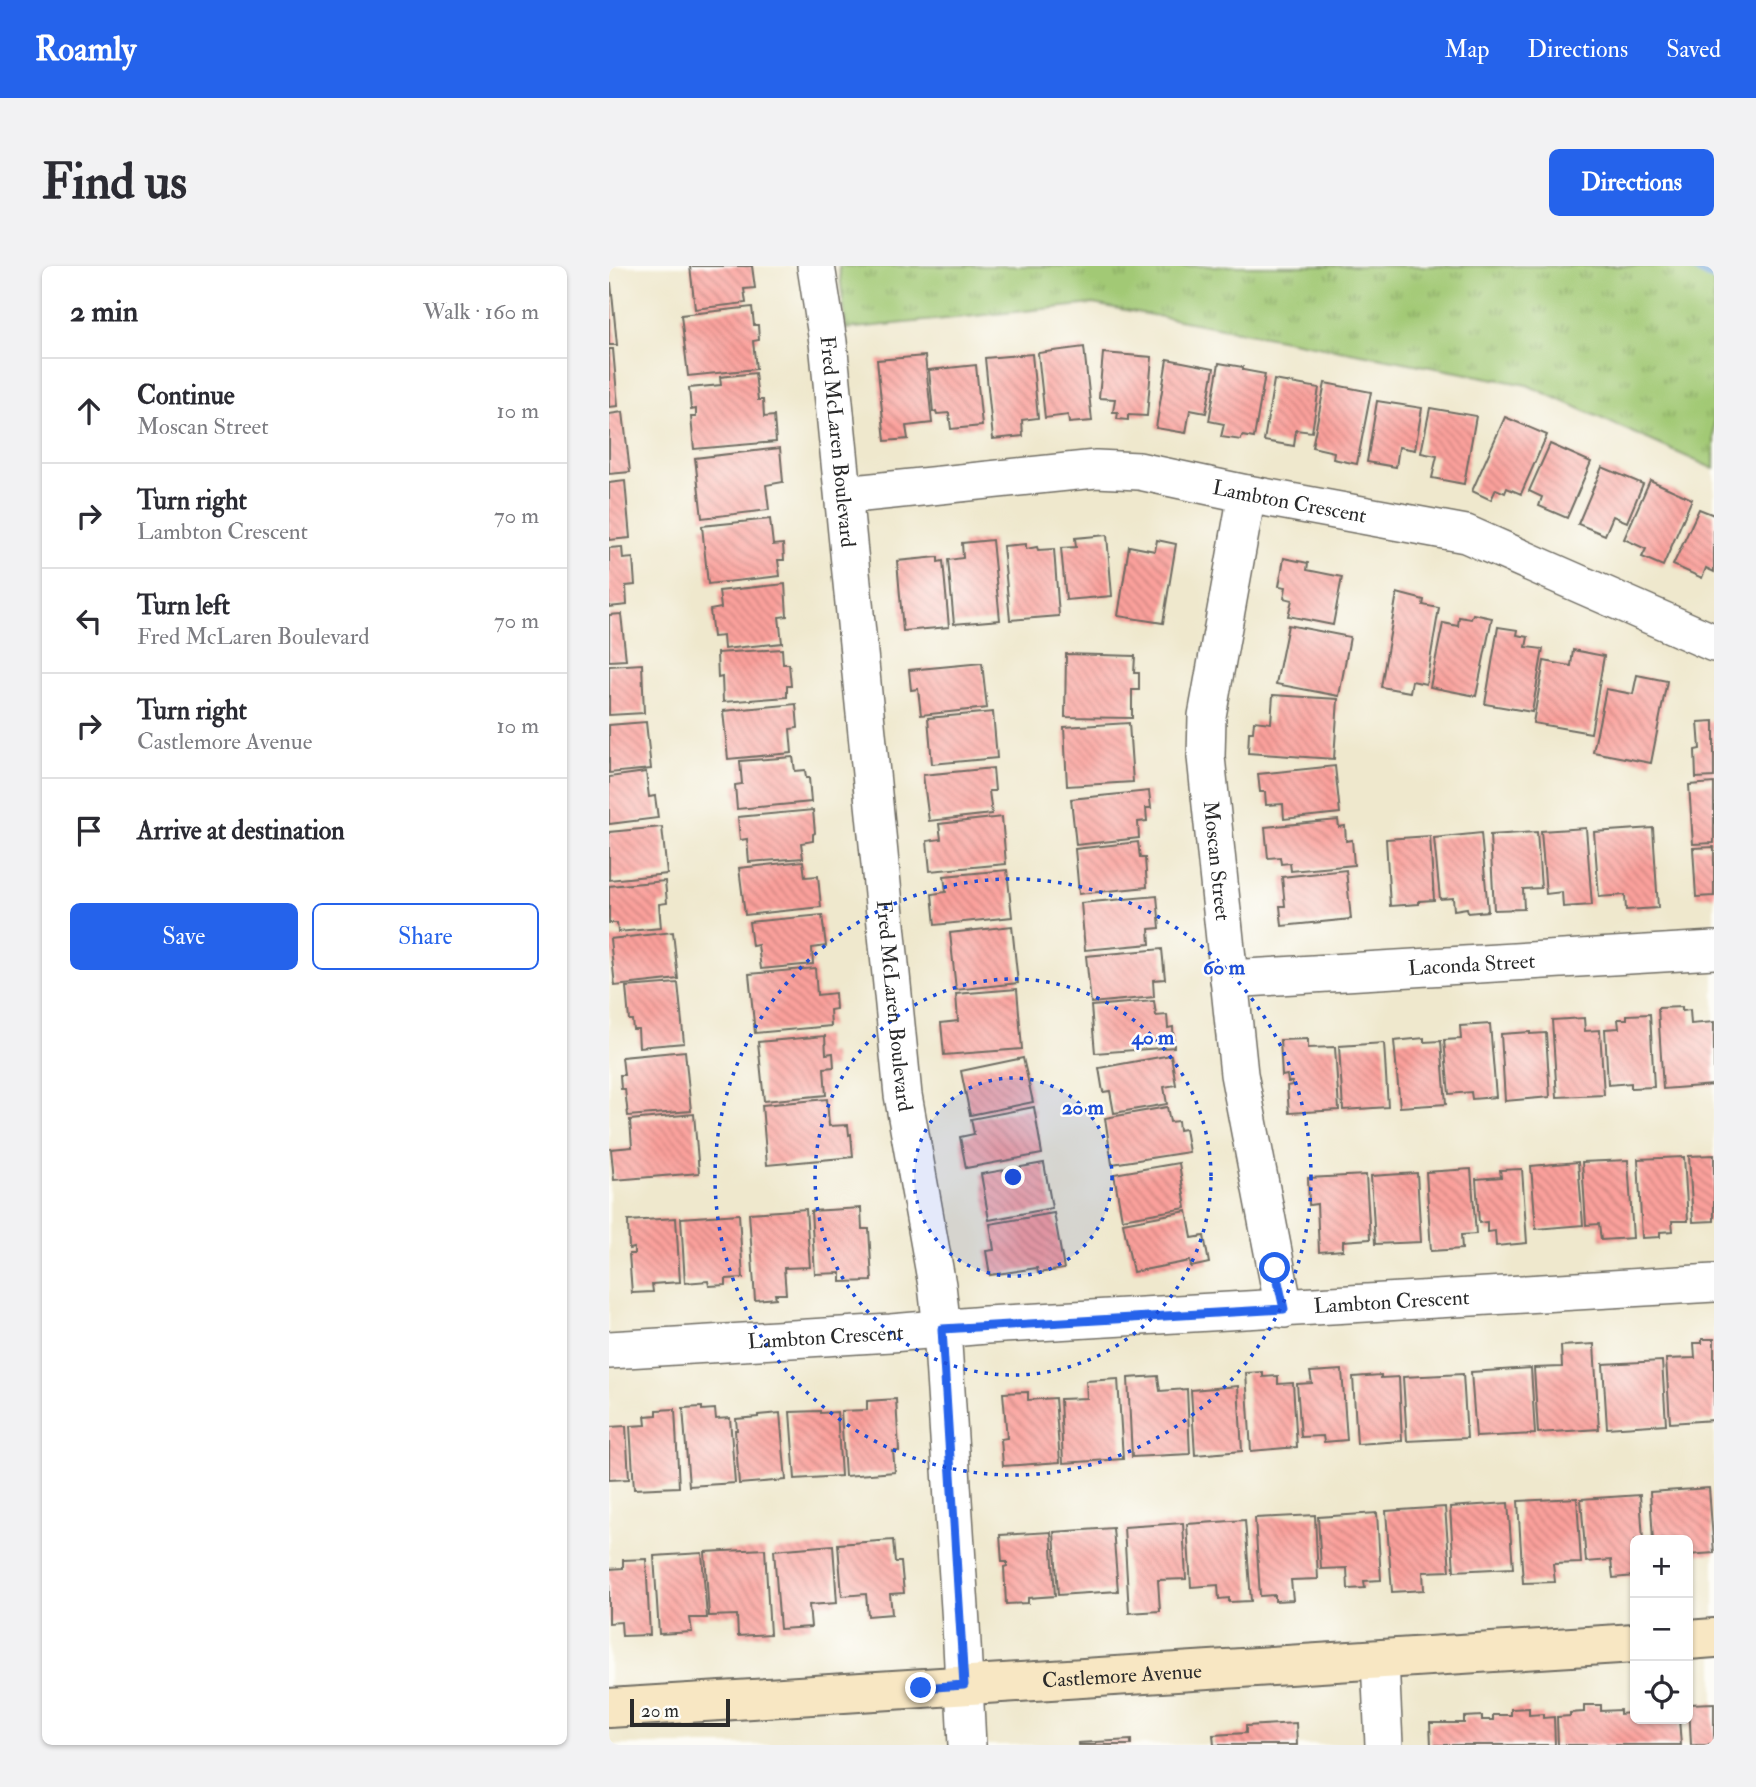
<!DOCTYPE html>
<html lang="en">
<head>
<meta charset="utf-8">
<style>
	body { margin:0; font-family:"IM FELL Double Pica",serif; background:#f2f2f3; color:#2b2b33 }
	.controls { position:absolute; right:21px; bottom:21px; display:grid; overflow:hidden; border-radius:10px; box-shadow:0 2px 5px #0004 }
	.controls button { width:63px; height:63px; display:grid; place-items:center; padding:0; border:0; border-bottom:2px solid #e1e1e2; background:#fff; color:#2b2b33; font:35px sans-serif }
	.scale { position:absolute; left:21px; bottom:18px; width:100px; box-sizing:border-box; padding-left:7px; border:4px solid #2b2b2b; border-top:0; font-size:19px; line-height:24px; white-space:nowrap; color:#2b2b2b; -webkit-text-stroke:5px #fdfcf7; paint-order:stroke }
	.stop { position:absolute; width:21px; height:21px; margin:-16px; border:5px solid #2563eb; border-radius:50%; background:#fff }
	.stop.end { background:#2563eb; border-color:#fff; box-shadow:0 2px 7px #0008 }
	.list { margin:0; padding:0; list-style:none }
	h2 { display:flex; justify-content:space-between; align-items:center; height:91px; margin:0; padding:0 28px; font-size:30px }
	h2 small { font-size:23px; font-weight:400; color:#7c7c81 }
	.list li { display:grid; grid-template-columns:46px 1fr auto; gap:21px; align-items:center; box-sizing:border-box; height:105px; padding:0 28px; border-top:2px solid #e1e1e2 }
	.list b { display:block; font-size:26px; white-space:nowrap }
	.list p { margin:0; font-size:23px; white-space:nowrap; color:#7c7c81 }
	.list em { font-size:23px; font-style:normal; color:#7c7c81 }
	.actions { display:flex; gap:14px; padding:21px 28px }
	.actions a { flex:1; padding:16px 0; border:2px solid #2563eb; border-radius:10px; text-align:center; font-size:24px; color:#2563eb }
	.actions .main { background:#2563eb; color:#fff }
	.icon { flex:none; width:38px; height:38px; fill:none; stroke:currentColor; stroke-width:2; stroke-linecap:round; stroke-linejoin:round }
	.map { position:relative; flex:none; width:1105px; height:1479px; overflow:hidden; border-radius:10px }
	header { display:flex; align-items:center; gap:42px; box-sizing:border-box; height:98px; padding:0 35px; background:#2563eb; color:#fff }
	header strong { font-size:33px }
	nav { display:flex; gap:38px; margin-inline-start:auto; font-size:24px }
	.intro { display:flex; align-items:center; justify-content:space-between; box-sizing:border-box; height:168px; padding:0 42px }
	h1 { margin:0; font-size:49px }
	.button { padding:18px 32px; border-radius:10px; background:#2563eb; color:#fff; font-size:24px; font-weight:700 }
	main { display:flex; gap:42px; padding:0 42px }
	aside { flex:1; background:#fff; border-radius:10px; box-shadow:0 2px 5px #0004 }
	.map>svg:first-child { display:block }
</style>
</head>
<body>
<header>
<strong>Roamly</strong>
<nav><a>Map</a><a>Directions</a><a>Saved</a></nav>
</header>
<div class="intro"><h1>Find us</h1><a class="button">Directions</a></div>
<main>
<aside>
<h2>2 min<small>Walk · 160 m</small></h2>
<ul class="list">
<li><svg class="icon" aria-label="ahead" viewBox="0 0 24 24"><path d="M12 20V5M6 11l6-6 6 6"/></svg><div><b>Continue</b><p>Moscan Street</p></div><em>10 m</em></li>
<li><svg class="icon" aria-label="right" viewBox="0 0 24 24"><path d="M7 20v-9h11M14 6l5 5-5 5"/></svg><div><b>Turn right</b><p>Lambton Crescent</p></div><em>70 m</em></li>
<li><svg class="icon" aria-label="left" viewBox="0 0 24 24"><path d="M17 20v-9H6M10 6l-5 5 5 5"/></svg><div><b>Turn left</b><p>Fred McLaren Boulevard</p></div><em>70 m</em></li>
<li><svg class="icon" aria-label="right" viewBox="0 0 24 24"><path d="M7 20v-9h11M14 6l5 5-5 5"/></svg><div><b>Turn right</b><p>Castlemore Avenue</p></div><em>10 m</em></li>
<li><svg class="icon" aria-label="arrive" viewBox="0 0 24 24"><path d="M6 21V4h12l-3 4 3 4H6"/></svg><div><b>Arrive at destination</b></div></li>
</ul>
<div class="actions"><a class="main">Save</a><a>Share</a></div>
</aside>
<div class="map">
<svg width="1105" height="1479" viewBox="0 0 1105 1479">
	<defs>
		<pattern id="grass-tufts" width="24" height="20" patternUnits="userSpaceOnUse" patternTransform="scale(1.75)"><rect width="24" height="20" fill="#a2c975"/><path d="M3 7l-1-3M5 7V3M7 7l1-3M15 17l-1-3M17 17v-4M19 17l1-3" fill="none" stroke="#84a360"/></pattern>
		<pattern id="building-back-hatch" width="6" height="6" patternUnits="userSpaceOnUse" patternTransform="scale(1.75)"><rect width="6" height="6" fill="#fba09b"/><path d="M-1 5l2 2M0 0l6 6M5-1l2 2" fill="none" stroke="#cb837f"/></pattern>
	</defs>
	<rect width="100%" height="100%" fill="#fdfcf7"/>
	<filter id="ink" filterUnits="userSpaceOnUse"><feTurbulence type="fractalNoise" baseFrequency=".0143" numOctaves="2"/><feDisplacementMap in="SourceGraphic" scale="14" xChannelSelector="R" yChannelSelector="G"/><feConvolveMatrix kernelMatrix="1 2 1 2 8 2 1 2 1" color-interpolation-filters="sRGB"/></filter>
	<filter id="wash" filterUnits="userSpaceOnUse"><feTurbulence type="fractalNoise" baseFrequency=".00686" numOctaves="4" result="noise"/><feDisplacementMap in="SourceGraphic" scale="28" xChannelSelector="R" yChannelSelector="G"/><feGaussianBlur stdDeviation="1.57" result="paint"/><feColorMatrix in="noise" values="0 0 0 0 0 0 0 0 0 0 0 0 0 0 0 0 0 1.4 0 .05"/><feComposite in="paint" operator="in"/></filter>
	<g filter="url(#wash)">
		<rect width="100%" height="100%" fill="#efe8cd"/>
		<polygon fill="url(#grass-tufts)" stroke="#667a50" stroke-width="2" points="230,0 1105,0 1105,203 918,119 484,38 237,63"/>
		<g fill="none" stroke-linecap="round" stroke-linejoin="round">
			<polyline stroke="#6da1d9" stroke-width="10" points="1082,0 1105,11"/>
		</g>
		<g id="blocks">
			<g fill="url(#building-back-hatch)">
				<polygon points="81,0 143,0 146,22 135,23 137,37 86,43"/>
				<polygon points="0,17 2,17 8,79 0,79"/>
				<polygon points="143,41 145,59 149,59 150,74 144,75 147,103 79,110 72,49"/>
				<polygon points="475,81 483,155 460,157 459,149 436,152 429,87"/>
				<polygon points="0,83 4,83 9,140 0,141"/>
				<polygon points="494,87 543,91 538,150 519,149 519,154 508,153 509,146 504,146 506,133 490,132"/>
				<polygon points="423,88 429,152 413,154 414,170 384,173 376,92"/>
				<polygon points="316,90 323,157 297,160 299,173 276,175 268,94"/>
				<polygon points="558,93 605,102 597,147 581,144 577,167 547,162"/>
				<polygon points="610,97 634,101 634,104 656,108 645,172 633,170 632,174 612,171 615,158 600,155"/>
				<polygon points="367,99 373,160 342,163 340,147 328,148 327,145 324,146 320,104"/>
				<polygon points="146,107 149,134 154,134 155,151 165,150 167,176 85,183 82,151 87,151 87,143 82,144 80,122 112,119 111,111"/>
				<polygon points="665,114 710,122 703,166 687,164 685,180 655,175"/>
				<polygon points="716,117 762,126 748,198 724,193 725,186 703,181"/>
				<polygon points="768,135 813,142 806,184 790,181 787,201 758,196"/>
				<polygon points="821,142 867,150 855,218 823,212 828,190 812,187"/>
				<polygon points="14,146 21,206 0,208 0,148"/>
				<polygon points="896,151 938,169 912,228 898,222 896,227 887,223 882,234 863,225"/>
				<polygon points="941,178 982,196 958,252 930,240 933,231 920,225"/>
				<polygon points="171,182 174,216 157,219 160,244 93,252 86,192"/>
				<polygon points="993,201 1034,218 1018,256 1004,250 996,269 969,258"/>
				<polygon points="1041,214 1083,233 1054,300 1033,291 1037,283 1015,273"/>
				<polygon points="16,215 21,272 0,274 0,217"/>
				<polygon points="1090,243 1105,249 1105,306 1097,302 1093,312 1064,299"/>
				<polygon points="161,253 164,279 174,278 175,294 169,294 171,310 99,318 93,260"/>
				<polygon points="498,269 503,330 457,334 452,282 467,281 466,272"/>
				<polygon points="383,274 391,354 345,358 339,294 354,292 353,277"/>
				<polygon points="548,274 567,278 554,357 509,350 520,280 546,285"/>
				<polygon points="417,278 417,283 428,281 429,284 445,283 450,350 401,354 394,280"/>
				<polygon points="13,281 14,293 24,292 26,319 17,320 18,339 0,341 0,282"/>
				<polygon points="329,291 329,296 334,295 340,361 294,365 288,295"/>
				<polygon points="675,292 699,297 698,304 733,311 724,359 679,350 683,334 675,332 677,321 670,320"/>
				<polygon points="176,318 178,350 170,351 173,377 115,383 114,370 104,371 101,344 112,342 110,325"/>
				<polygon points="788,327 815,334 814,339 830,342 817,418 803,415 801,426 772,421"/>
				<polygon points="12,348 17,394 0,395 0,349"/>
				<polygon points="864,348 883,352 867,430 821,421 834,357 849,360 850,351 862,353"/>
				<polygon points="679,359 741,371 730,430 667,418"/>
				<polygon points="889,361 909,364 908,369 919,371 917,381 934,383 923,446 876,438"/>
				<polygon points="173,383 174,398 180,398 182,420 178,420 178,431 114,436 113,411 109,412 108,387"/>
				<polygon points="964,384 995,390 982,467 924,457 935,395 962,400"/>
				<polygon points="457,388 526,390 525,407 530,407 530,424 523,424 523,452 456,451"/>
				<polygon points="373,397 378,442 312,449 309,423 302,424 300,404"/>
				<polygon points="33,398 35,447 0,449 0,400"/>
				<polygon points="1028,409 1058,415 1042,497 984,486 997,423 1024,428"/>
				<polygon points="664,429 729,433 725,493 639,487 640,466 644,466 645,455 662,457"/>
				<polygon points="187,438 189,462 181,463 183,487 119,493 114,445"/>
				<polygon points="384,446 388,492 323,498 319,452"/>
				<polygon points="1105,455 1105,511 1087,512 1086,484 1091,483 1089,456"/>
				<polygon points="37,456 42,503 0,507 0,459"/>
				<polygon points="520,457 524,516 458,520 455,461"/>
				<polygon points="184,491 186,505 196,504 197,512 200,512 202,536 128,543 126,519 133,518 131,495"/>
				<polygon points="726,500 731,547 675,553 674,538 657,539 656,526 651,526 649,508"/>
				<polygon points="384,502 386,525 380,525 383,548 320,555 314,509"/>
				<polygon points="37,506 40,531 46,530 49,552 0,558 0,511"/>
				<polygon points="1105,517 1105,577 1084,578 1080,519"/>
				<polygon points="540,525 542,542 537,542 538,555 529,556 530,572 467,579 462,533"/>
				<polygon points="204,544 206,567 204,568 204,575 192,577 194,592 140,596 138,573 131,574 129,551"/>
				<polygon points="393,551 397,598 321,605 318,575 332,573 330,558"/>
				<polygon points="729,554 730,561 736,560 737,575 743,574 745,599 682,605 681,597 672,598 671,591 659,592 656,561"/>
				<polygon points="53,561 58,608 0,614 0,566"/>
				<polygon points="977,562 983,639 954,641 953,626 937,628 932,565"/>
				<polygon points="1044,562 1049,642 1017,644 1016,629 990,631 985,566"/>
				<polygon points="928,566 932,622 914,623 915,643 885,644 881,569"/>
				<polygon points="872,567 879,645 859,647 858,642 845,644 844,632 831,633 825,572"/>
				<polygon points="821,570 825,634 810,635 810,638 781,640 777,573"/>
				<polygon points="529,576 531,592 536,592 538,621 470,628 466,583"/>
				<polygon points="1105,581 1105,630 1087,631 1084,582"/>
				<polygon points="194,595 196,611 209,610 212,641 136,649 130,602"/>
				<polygon points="398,604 403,651 326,659 323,628 337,626 335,610"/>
				<polygon points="737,604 742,653 673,660 671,640 676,640 673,611"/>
				<polygon points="56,615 58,637 50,638 52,662 9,666 8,657 0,657 0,620"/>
				<polygon points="548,630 551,662 540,663 541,678 476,684 472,637"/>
				<polygon points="213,649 217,680 203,682 204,698 152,703 149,679 143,680 140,656"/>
				<polygon points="403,660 409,717 347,724 341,667"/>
				<polygon points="64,666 69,713 6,720 1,673"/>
				<polygon points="553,683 556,713 544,714 545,731 482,737 477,690"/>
				<polygon points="206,702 208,729 226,727 227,743 221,744 222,760 146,767 140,708"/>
				<polygon points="69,717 75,777 30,781 29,763 24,763 23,754 20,754 17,721"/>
				<polygon points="408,723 413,783 335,789 332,757 349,755 347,728"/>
				<polygon points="545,735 547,750 558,749 559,762 564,761 565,781 486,787 482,740"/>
				<polygon points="1073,741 1073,745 1081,744 1082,758 1105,756 1105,819 1054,823 1049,742"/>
				<polygon points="1041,748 1045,821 1022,822 1022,817 999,819 996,763 1010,762 1009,753 1018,753 1018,749"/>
				<polygon points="975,752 976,765 991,764 995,829 948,831 943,754"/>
				<polygon points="881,758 887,831 863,833 862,826 840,828 835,774 852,773 851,760"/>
				<polygon points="921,766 921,768 937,767 941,831 896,835 892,768"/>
				<polygon points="216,770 217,788 224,787 225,801 215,802 217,829 155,835 149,776"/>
				<polygon points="815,772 815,776 832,775 837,838 791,841 785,775"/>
				<polygon points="699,773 699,782 726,781 730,844 680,847 678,820 683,819 683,816 679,816 678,809 673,810 671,774"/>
				<polygon points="775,777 779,841 734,844 730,780"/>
				<polygon points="76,785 82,845 19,850 16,823 12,823 11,809 15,809 13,791"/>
				<polygon points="562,789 567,819 555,821 558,838 505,847 501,825 494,826 490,802"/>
				<polygon points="414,792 424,836 361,849 352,805"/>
				<polygon points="218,833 220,860 239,859 240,869 242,868 244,891 158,899 153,839"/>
				<polygon points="425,841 433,888 357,902 351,871 365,868 362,853"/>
				<polygon points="558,841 561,856 569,855 570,864 576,863 580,886 503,898 496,852"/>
				<polygon points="85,848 90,907 5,914 2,883 23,881 21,854"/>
				<polygon points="1105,889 1105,955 1084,956 1080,890"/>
				<polygon points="1075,891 1079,955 1063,955 1064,965 1051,966 1051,971 1033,972 1029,893"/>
				<polygon points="1019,894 1024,972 992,974 990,958 977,959 973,896"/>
				<polygon points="969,896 974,959 927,963 922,900"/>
				<polygon points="435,897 443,942 380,954 372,908"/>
				<polygon points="570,897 577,942 513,953 505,908"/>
				<polygon points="862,903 867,968 852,969 853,983 822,985 817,906"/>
				<polygon points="913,903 918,977 887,980 886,965 878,966 878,956 870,957 867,913 892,911 891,904"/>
				<polygon points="808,907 812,976 766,978 762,910"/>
				<polygon points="757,909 761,973 734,975 734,984 710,986 708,938 700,939 699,912"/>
				<polygon points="252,942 253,963 260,963 263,1015 232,1016 232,1007 206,1008 202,945"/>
				<polygon points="197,943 201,1001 175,1002 177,1028 166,1028 167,1032 146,1034 140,947"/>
				<polygon points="578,945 583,972 595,970 600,997 582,1001 581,995 524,1006 514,957"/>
				<polygon points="445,947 455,1003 429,1007 428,1002 381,1009 377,985 385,984 381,958"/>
				<polygon points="130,948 134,1012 117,1013 117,1019 100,1020 99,1015 76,1017 72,952"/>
				<polygon points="67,952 71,1016 43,1018 44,1026 23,1027 20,988 25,988 25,982 20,983 19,955"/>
				<polygon points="1093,1073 1105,1073 1105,1154 1061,1157 1057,1093 1086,1092 1085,1077 1093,1077"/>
				<polygon points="985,1078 990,1163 929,1167 925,1102 953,1101 952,1080"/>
				<polygon points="1053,1095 1057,1158 998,1162 994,1098"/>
				<polygon points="922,1102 926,1168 867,1171 862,1106"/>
				<polygon points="733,1104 738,1174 715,1176 714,1170 692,1171 688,1118 703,1117 701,1106"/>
				<polygon points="654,1106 654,1111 669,1110 669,1118 684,1117 688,1181 642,1185 637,1107"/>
				<polygon points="854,1108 858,1172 798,1175 794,1111"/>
				<polygon points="772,1109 772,1112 790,1111 793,1175 748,1178 744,1111"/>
				<polygon points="549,1110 551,1125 578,1123 581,1188 523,1191 519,1112"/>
				<polygon points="509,1113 514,1193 454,1197 451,1133 478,1132 477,1115"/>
				<polygon points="629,1120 633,1185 586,1189 582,1124"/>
				<polygon points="419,1126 419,1134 446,1132 451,1196 394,1200 392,1173 398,1172 394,1127"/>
				<polygon points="287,1133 290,1185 284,1185 286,1206 236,1210 232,1145 258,1144 258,1135"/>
				<polygon points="93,1141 93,1144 106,1143 107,1153 121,1152 126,1217 80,1220 74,1142"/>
				<polygon points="66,1143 70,1221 25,1223 21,1160 37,1159 36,1150 48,1149 48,1144"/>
				<polygon points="211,1145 211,1147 228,1146 232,1210 186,1213 181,1146"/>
				<polygon points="171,1147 177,1214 130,1218 126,1164 128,1164 127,1153 149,1151 149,1149"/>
				<polygon points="17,1160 20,1213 0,1214 0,1161"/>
				<polygon points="1100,1222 1105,1287 1079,1289 1079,1274 1044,1274 1041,1226"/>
				<polygon points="1031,1229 1034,1274 1026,1274 1026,1310 1004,1312 1002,1294 977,1296 972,1233"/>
				<polygon points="968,1232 972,1297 944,1298 946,1316 914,1317 909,1235"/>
				<polygon points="899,1237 904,1302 845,1305 841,1241"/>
				<polygon points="836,1241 841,1305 814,1306 815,1324 783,1326 777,1245"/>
				<polygon points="768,1247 772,1314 755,1315 756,1322 739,1323 738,1302 712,1303 709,1251"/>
				<polygon points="706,1249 709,1313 682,1314 684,1334 666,1335 666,1329 651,1330 646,1252"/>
				<polygon points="636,1254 642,1335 620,1336 620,1332 610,1333 609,1319 582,1321 578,1258"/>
				<polygon points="574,1257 577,1313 549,1314 551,1345 520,1347 515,1261"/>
				<polygon points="504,1262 509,1325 449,1329 445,1266"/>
				<polygon points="442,1266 446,1330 419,1332 419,1337 397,1338 395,1301 398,1300 398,1296 393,1296 391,1269"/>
				<polygon points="284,1274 286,1296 292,1296 295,1327 281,1328 283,1348 259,1350 257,1328 233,1330 229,1278"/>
				<polygon points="224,1279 228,1337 200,1339 202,1361 171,1363 165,1284"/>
				<polygon points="156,1283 161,1368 129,1370 128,1349 100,1350 96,1286"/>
				<polygon points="93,1287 98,1352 81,1352 83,1366 50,1368 45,1290"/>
				<polygon points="37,1293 41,1369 13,1370 12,1356 0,1357 0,1303 14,1302 14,1294"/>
				<polygon points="1105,1437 1105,1479 1082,1479 1080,1438"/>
				<polygon points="975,1439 992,1439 992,1445 1011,1444 1011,1448 1021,1447 1021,1444 1026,1444 1026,1453 1070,1453 1072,1479 949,1479 948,1451 961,1450 961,1447 975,1446"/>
				<polygon points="920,1442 920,1449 934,1448 934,1452 945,1451 946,1479 822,1479 821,1457 855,1457 855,1451 873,1450 873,1454 884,1454 884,1449 902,1449 902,1443"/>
				<polygon points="687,1457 688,1479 605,1479 604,1469 637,1467 637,1460"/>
				<polygon points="522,1474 522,1479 469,1479 469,1477"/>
			</g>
		</g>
	</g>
	<g filter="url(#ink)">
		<use href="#blocks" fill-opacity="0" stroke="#706d64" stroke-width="2"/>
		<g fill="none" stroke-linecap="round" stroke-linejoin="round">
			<defs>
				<g id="street">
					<path id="s1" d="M207 0 219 76 294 829 328 1019 333 1063 352 1358 358 1479"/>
					<path id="s2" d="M638 228 598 450 597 491 630 808 675 1043"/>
					<path id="s3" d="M235 229 487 203 530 205 638 228 857 268 1105 377"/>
					<path id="s4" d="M620 713 1105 684"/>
					<path id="s5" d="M0 1084 282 1067 377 1059 1105 1017"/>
					<polyline points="771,1394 775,1479"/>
				</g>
				<g id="secondary">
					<polyline points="1079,1374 1105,1372"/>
					<path id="s6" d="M0 1442 1026 1377"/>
				</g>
			</defs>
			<use href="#street" stroke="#706d64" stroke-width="40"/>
			<use href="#secondary" stroke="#706d64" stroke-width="42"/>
			<use href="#street" stroke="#fff" stroke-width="37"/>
			<use href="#secondary" stroke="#f8e7c3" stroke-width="38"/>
		</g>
	</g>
	<g fill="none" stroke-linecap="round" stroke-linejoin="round" filter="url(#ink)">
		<polyline stroke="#2563eb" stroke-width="9" points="312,1422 355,1419 333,1063 675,1043 666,1002"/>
	</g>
	<circle cx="404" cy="911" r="99" fill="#1d4ed8" fill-opacity=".12"/>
	<g fill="none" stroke="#1d4ed8" stroke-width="3.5" stroke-dasharray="3.5 7">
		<circle cx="404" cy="911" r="99"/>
		<circle cx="404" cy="911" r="198"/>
		<circle cx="404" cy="911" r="298"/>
	</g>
	<g text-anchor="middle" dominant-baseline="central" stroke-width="5" stroke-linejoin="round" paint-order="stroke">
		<g font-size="21" fill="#2b2b2b" stroke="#fdfcf7">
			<text stroke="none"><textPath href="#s1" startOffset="177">Fred McLaren Boulevard</textPath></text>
			<text stroke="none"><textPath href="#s3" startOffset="450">Lambton Crescent</textPath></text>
			<text stroke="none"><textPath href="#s2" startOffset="371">Moscan Street</textPath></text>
			<text stroke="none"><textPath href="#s4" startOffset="243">Laconda Street</textPath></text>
			<text stroke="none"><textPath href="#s1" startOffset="744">Fred McLaren Boulevard</textPath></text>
			<text stroke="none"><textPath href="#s5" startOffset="784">Lambton Crescent</textPath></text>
			<text stroke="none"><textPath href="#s5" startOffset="217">Lambton Crescent</textPath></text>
			<text stroke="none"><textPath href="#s6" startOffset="514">Castlemore Avenue</textPath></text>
		</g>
	</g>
	<circle cx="404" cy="911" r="10" fill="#1d4ed8" stroke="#fdfcf7" stroke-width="3.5"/>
	<g font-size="21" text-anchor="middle" font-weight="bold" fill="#1d4ed8" stroke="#fdfcf7" stroke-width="5" stroke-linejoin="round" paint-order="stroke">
		<text x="615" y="708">60 m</text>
		<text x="544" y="778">40 m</text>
		<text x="474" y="848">20 m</text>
	</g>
</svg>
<div class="controls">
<button>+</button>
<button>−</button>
<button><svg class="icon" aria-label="locate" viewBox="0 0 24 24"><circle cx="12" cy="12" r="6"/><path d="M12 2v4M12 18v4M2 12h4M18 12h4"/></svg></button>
</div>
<div class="scale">20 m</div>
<div class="stop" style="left:666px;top:1002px"></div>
<div class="stop end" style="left:312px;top:1422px"></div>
</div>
</main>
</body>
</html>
